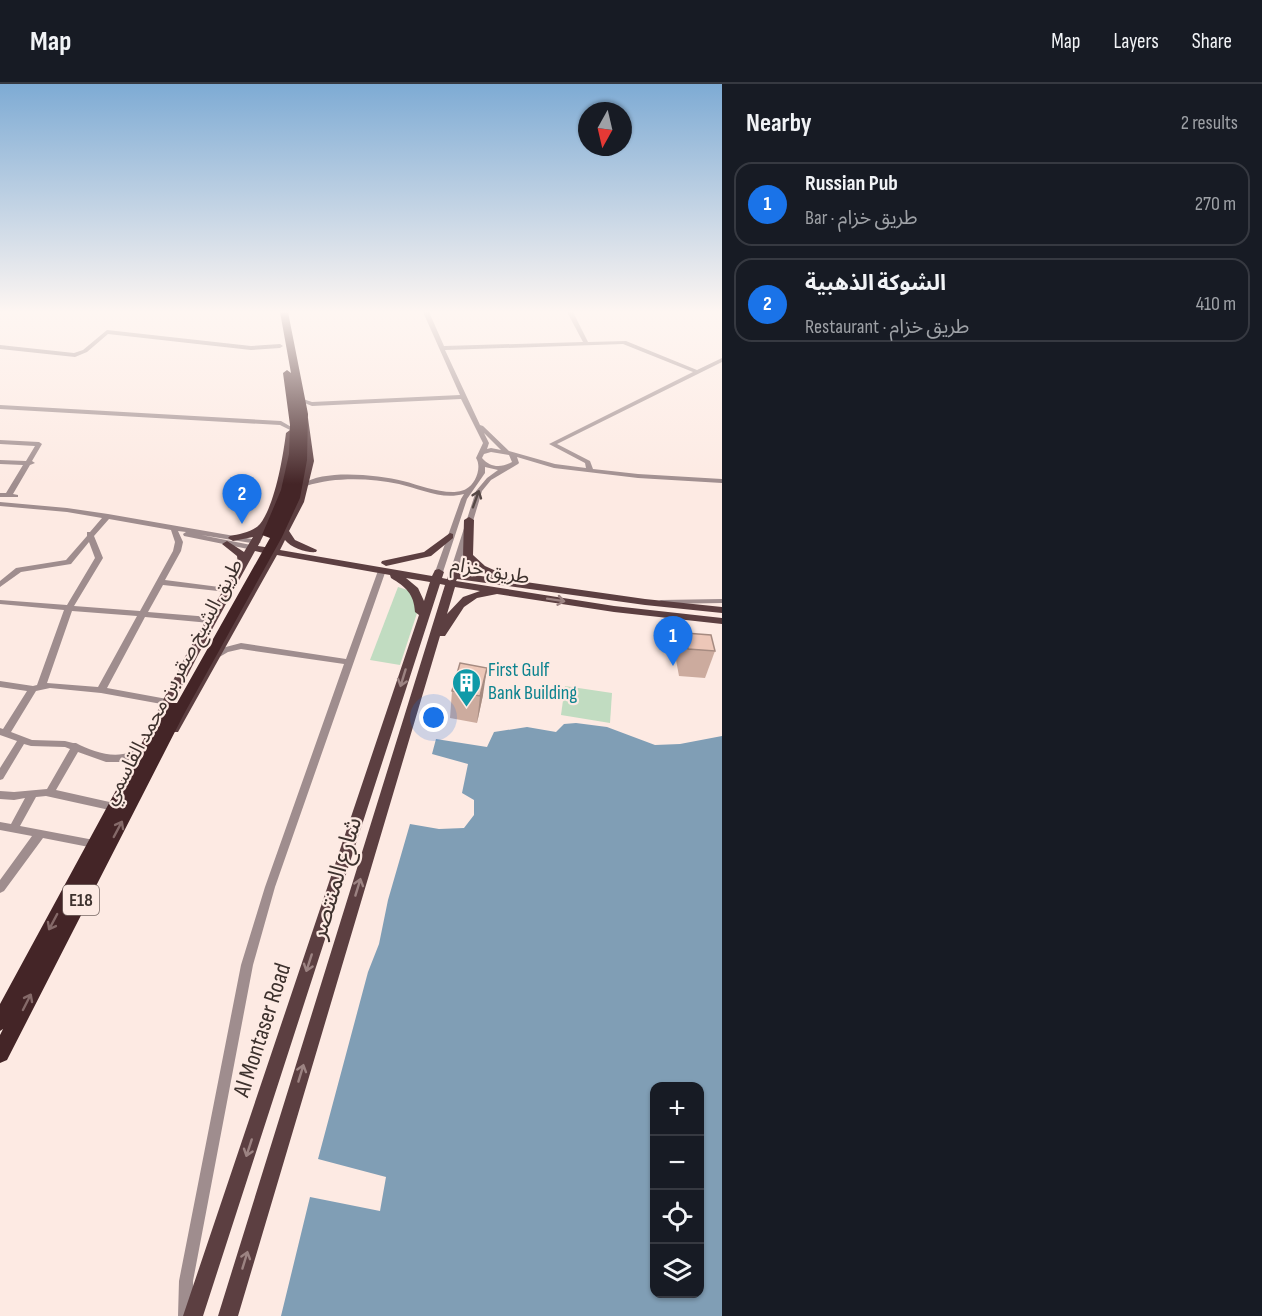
<!DOCTYPE html>
<html lang="en">
<head>
<meta charset="utf-8">
<style>
	body { margin:0; font-family:"Sofia Sans Condensed","Noto Sans Arabic",sans-serif; background:#20242c; color:#f1f3f6 }
	.controls { position:absolute; right:18px; bottom:18px; display:grid; overflow:hidden; border-radius:12px; box-shadow:0 2px 4px #0004 }
	.controls button { width:54px; height:54px; display:grid; place-items:center; padding:0; border:0; border-bottom:2px solid #363941; background:#171b24; color:#f1f3f6; font:30px sans-serif }
	.compass { position:absolute; left:578px; top:18px; width:54px; height:54px; border-radius:50%; background:#171b24; box-shadow:0 2px 4px #0004; rotate:188deg }
	.you { position:absolute; left:434px; top:634px; width:21px; height:21px; margin:-15px; border:4px solid #fff; border-radius:50%; background:#1a73e8; box-shadow:0 0 0 9px #1a73e833 }
	.badge { display:grid; place-items:center; width:39px; height:39px; border-radius:50%; background:#1a73e8; color:#fff; font-size:20px; font-weight:700 }
	.pin { position:absolute; translate:-50% -50px; filter:drop-shadow(0 2px 3px #0008) }
	.pin::after { content:''; position:absolute; top:32px; width:21px; height:18px; background:inherit; clip-path:polygon(0 0,100% 0,50% 100%) }
	.list { margin:0; padding:0; list-style:none }
	h2 { display:flex; justify-content:space-between; align-items:center; height:78px; margin:0; padding:0 24px; font-size:26px }
	h2 small { font-size:20px; font-weight:400; color:#9ea1a6 }
	.list li { display:grid; grid-template-columns:39px 1fr auto; gap:18px; align-items:center; box-sizing:border-box; height:84px; margin:0 12px 12px; padding:0 12px; border:2px solid #363941; border-radius:18px }
	.list b { display:block; font-size:22px; white-space:nowrap }
	.list p { margin:0; font-size:20px; white-space:nowrap; color:#9ea1a6 }
	.list em { font-size:20px; font-style:normal; color:#9ea1a6 }
	.icon { flex:none; width:33px; height:33px; fill:none; stroke:currentColor; stroke-width:2; stroke-linecap:round; stroke-linejoin:round }
	.map { position:relative; flex:none; width:722px; height:1232px; overflow:hidden }
	header { display:flex; align-items:center; gap:36px; box-sizing:border-box; height:84px; padding:0 30px; background:#171b24; border-bottom:2px solid #363941 }
	header strong { font-size:28px }
	nav { display:flex; gap:33px; margin-inline-start:auto; font-size:21px }
	main { display:flex }
	aside { flex:1; background:#171b24 }
	.map>svg:first-child { display:block }
</style>
</head>
<body>
<header>
<strong>Map</strong>
<nav><a>Map</a><a>Layers</a><a>Share</a></nav>
</header>
<main>
<div class="map">
<svg width="722" height="1232" viewBox="0 0 722 1232">
	<rect width="100%" height="100%" fill="#fdeae3"/>
	<g fill="#c1dcc1">
		<polygon points="398,503 411,507 419,523 400,581 370,576"/>
		<polygon points="565,602 612,609 610,639 561,631"/>
	</g>
	<path fill="#809eb5" fill-rule="evenodd" d="M576 639 607 643 655 661 680 660 722 652V1232H281L310 1113 380 1127 386 1093 318 1075 368 888 379 860 388 816 410 740 439 745 464 744 474 731V716L462 709 468 680 432 670 436 655 487 663 494 648 527 643 556 648 564 640ZM654 1002H700V1210H654Z"/>
	<g fill="none" stroke-linecap="round" stroke-linejoin="round">
		<g fill="#9f8d8e" fill-rule="evenodd">
			<path d="M423 228H429L444 262 583 258 567 228H573L588 258 626 257 697 286 722 274V278L557 360 590 377 593 385 638 390 722 395V399L638 394 554 384 517 373 519 379 518 380 491 396 482 407 457 491 453 493H450L449 491 476 407 487 394 498 386 485 383V389L467 415 443 488 442 490H436L435 488 461 415 464 410C441 416 421 405 399 400 369 394 335 393 306 402L303 400C324 385 378 391 403 397 419 401 435 408 453 408 457 408 463 407 466 405 476 400 482 383 476 374L483 359 461 315 312 322 297 316 300 314 312 318 460 311ZM623 260 693 288 549 360 585 379 586 384 555 380 509 367 483 342 480 341 445 266ZM484 349 501 366 491 364 487 365 489 359ZM491 368 509 371 512 378C501 384 491 384 482 374L484 370Z"/>
			<polygon points="107,246 251,262 280,260 283,262 280,264 251,266 108,250 87,268 75,273 0,265 0,261 74,269 83,266"/>
			<polygon points="0,321 281,337 293,344 290,346 280,341 0,325"/>
			<polygon points="0,356 39,358 42,360 32,377 35,379 30,381 13,410 18,411 18,413 0,413 0,409 6,409 23,381 0,380 0,376 26,377 35,362 0,360"/>
			<path d="M0 418 67 424 108 430 257 456 261 458 257 460 201 451 256 462 257 464 253 466 184 452 183 450 186 448 178 447 183 458 181 467 165 496 227 504 231 506 227 508 163 501 148 528 210 533 214 536 210 539 145 533 107 604 167 615 170 616 172 618 170 620 167 621 101 609 50 604 36 607 11 648 32 656 65 657 73 659H76C89 666 108 673 123 670 131 669 139 663 146 661L149 662 151 664 149 666 125 678H106L78 668 56 706 114 719 118 720 119 723 118 726 114 727 46 712 36 713 20 742 94 756 98 757 99 760 98 763 94 764 43 754 4 807 0 809V796L32 752 0 746V738L11 740 25 714 14 716 0 715V707L14 708 47 705 70 665 65 663 31 662 24 660 3 695 0 696V684L17 657 0 651V644L3 645 27 607 0 603V597L33 602 37 601 64 526 0 520V516L67 521 95 474 89 458 71 480 21 488 0 503V497L16 484 66 476 87 452V448H90L102 434 67 428 0 422ZM109 435 171 446 175 458 173 467 140 527 74 522 103 474 94 452ZM72 527 137 532 98 603 47 599Z"/>
			<polygon points="379,484 382,484 386,486 275,803 253,881 193,1197 194,1232 178,1232 179,1197 241,881 265,803 344,580 241,565 228,568 216,575 212,572 222,564 241,559 346,575"/>
			<polygon points="722,515 722,519 661,520 657,518 661,516"/>
		</g>
		<g fill="#5c3f41" fill-rule="evenodd">
			<path d="M301 332 308 334 314 377 304 418 289 447 295 456 317 466 316 468C307 469 291 464 285 456L280 466 432 492 435 486 439 485 444 488 442 494 447 495 449 489 453 488 495 494 477 486 463 472 464 436 469 433 474 436 473 471 485 482 505 491 506 493 504 495 645 515 722 523V529L645 521 457 495 456 497 614 522 722 534V540L614 528 497 510 477 514 464 523 445 552H440L238 1232H218L445 501 440 500 203 1232H183L419 531 415 528C414 510 406 503 391 494L390 491 277 471 178 648H170L168 645 268 470 255 467 198 571 164 637H156L154 634 186 571 238 480 237 472 222 460 227 457 244 468 253 453 233 457 228 454 230 452C240 450 253 448 260 440 275 421 283 373 286 349L290 346 294 349C290 390 277 426 258 462L271 464 294 418 306 377ZM406 494 430 498 424 517 418 504ZM455 503 480 507 463 513 447 530Z"/>
			<polygon points="450,449 453,450 453,454 431,472 386,482 381,479 382,477 424,468"/>
		</g>
		<polygon fill="#442527" fill-rule="evenodd" points="280,228 288,228 308,330 307,376 300,414 282,453 184,630 7,976 0,979 0,951 3,945 0,947 0,920 145,653 167,619 177,619 270,454 262,451 281,406 289,370 290,341 283,289 287,286 291,289"/>
	</g>
	<g fill="#ccab9e">
		<polygon points="685,549 715,567 705,594 679,592 676,576"/>
		<polygon points="452,607 483,611 477,639 450,634"/>
	</g>
	<polygon fill="#a68b81" points="487,584 483,611 477,639 480,612"/>
	<g fill="#edc7b8" stroke="#a68b81" stroke-width="1.5">
		<polygon points="685,549 711,551 715,567 688,565"/>
		<polygon points="460,579 487,584 480,612 452,607"/>
	</g>
	<defs><path id="oneway-shaft" d="M-6 0H5M1.5-3L5.5 0L1.5 3" fill="none" stroke-width="1.6" stroke-linecap="round" stroke-linejoin="round" transform="scale(1.5)"/></defs>
	<use stroke="#564845" href="#oneway-shaft" transform="translate(476 415) rotate(-70)"/>
	<g stroke="#9c8382">
		<use href="#oneway-shaft" transform="translate(556 516) rotate(9)"/>
		<use href="#oneway-shaft" transform="translate(403 594) rotate(107)"/>
		<use href="#oneway-shaft" transform="translate(358 803) rotate(-73)"/>
		<use href="#oneway-shaft" transform="translate(309 879) rotate(108)"/>
		<use href="#oneway-shaft" transform="translate(301 989) rotate(-73)"/>
		<use href="#oneway-shaft" transform="translate(249 1064) rotate(108)"/>
		<use href="#oneway-shaft" transform="translate(245 1176) rotate(-73)"/>
	</g>
	<g stroke="#856a69">
		<use href="#oneway-shaft" transform="translate(118 745) rotate(-62)"/>
		<use href="#oneway-shaft" transform="translate(53 838) rotate(118)"/>
		<use href="#oneway-shaft" transform="translate(27 918) rotate(-63)"/>
	</g>
	<linearGradient id="sky" x2="0" y2="1"><stop stop-color="#7eabd4"/><stop offset="0.57" stop-color="#fef6f2"/><stop offset="1" stop-color="#fef6f2" stop-opacity="0"/></linearGradient>
	<rect width="722" height="400" fill="url(#sky)"/>
	<defs>
		<symbol id="building-pin" viewBox="-11 -11 22 30"><path d="M0 17L-7.5 6A9.5 9.5 0 1 1 7.5 6Z" fill="#0f9aa8" stroke="#fdeae3"/><path d="M-4-6H4V6H1V3H-1V6H-4ZM-2.5-4.3h1.7v1.8h-1.7ZM.8-4.3h1.7v1.8H.8ZM-2.5-1h1.7V.8h-1.7ZM.8-1h1.7V.8H.8Z" fill="#fff"/></symbol>
	</defs>
	<g fill-rule="evenodd">
		<use href="#building-pin" x="450" y="582" width="33" height="45"/>
	</g>
	<g text-anchor="middle" dominant-baseline="central" stroke-width="4.5" stroke-linejoin="round" paint-order="stroke">
		<rect fill="#fdeae3" stroke="#776864" stroke-width="1.5" x="63" y="801" width="36" height="30" rx="4.5"/>
		<g font-size="18" font-weight="bold" fill="#3d312d">
			<text x="81" y="816">E18</text>
		</g>
		<g font-size="20" fill="#3d312d" stroke="#fdeae3">
			<text transform="translate(490 487) rotate(10)">طريق خزام</text>
			<text transform="translate(173 598) rotate(-62)">طريق الشيخ صقر بن محمد القاسمي</text>
		</g>
		<g font-size="20" fill="#0d838f" stroke="#fdeae3" text-anchor="start">
			<text x="488" y="586">First Gulf<tspan x="488" dy="23">Bank Building</tspan></text>
		</g>
		<g font-size="24" fill="#3d312d" stroke="#fdeae3">
			<text transform="translate(336 794) rotate(-73)">شارع المنتصر</text>
			<text transform="translate(262 946) rotate(-72)">Al Montaser Road</text>
		</g>
	</g>
</svg>
<div class="controls">
<button>+</button>
<button>−</button>
<button><svg class="icon" aria-label="locate" viewBox="0 0 24 24"><circle cx="12" cy="12" r="6"/><path d="M12 2v4M12 18v4M2 12h4M18 12h4"/></svg></button>
<button><svg class="icon" aria-label="layers" viewBox="0 0 24 24"><path d="M12 4l9 5-9 5-9-5zM3 14l9 5 9-5"/></svg></button>
</div>
<svg class="compass" viewBox="-18 -18 36 36"><path d="M0-13l5 13h-10z" fill="#e53935"/><path d="M0 13l5-13h-10z" fill="#9ea1a6"/></svg>
<div class="you"></div>
<div class="pin badge" style="left:673px;top:582px">1</div>
<div class="pin badge" style="left:242px;top:440px">2</div>
</div>
<aside>
<h2>Nearby<small>2 results</small></h2>
<ul class="list">
<li><span class="badge">1</span><div><b>Russian Pub</b><p>Bar · طريق خزام</p></div><em>270 m</em></li>
<li><span class="badge">2</span><div><b>الشوكة الذهبية</b><p>Restaurant · طريق خزام</p></div><em>410 m</em></li>
</ul>
</aside>
</main>
</body>
</html>
